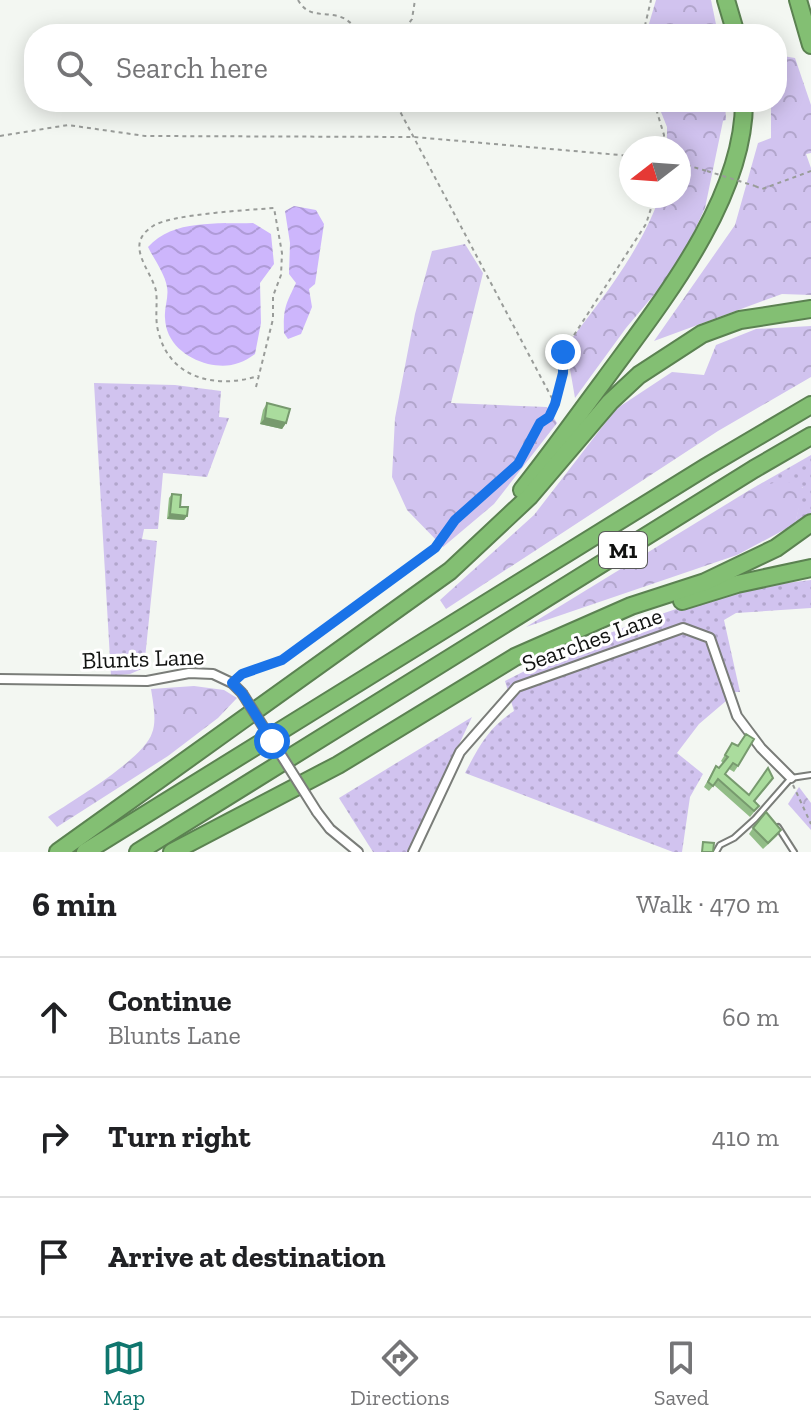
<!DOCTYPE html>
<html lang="en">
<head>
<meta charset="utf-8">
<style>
	body { margin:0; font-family:"Zilla Slab",serif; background:#f6f6f6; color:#202124 }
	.compass { position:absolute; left:619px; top:136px; width:72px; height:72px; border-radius:50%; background:#fff; box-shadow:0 4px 20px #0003; rotate:253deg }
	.stop { position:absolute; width:24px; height:24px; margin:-18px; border:6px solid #1a73e8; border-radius:50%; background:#fff }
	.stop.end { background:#1a73e8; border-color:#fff; box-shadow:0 2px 8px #0008 }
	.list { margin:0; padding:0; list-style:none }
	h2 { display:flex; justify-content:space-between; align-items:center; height:104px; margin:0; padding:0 32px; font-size:34px }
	h2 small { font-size:26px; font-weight:400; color:#757577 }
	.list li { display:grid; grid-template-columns:52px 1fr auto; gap:24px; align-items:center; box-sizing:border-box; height:120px; padding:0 32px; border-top:2px solid #e0e0e0 }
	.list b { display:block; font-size:30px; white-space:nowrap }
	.list p { margin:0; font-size:26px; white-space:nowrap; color:#757577 }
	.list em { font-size:26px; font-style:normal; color:#757577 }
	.icon { flex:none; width:44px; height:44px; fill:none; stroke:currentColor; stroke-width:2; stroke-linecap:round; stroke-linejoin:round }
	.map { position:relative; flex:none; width:811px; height:852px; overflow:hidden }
	.search { position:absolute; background:#fff; box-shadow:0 4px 20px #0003; left:24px; right:24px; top:24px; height:88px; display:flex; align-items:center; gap:20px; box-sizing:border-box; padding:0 28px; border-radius:32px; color:#757577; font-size:30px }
	.sheet { height:464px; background:#fff }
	nav { display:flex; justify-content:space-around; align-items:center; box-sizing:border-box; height:112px; border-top:2px solid #e0e0e0; background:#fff; font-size:22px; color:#757577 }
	nav a { display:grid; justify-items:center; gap:4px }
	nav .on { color:#0f766e }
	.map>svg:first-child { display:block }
</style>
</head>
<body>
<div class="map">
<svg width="811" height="852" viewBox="0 0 811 852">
	<defs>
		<pattern id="grass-dots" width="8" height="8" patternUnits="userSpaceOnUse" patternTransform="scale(2)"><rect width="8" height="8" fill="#d1c3ef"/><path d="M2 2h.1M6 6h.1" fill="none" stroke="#b2a6cc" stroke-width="1.8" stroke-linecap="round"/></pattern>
		<pattern id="forest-crowns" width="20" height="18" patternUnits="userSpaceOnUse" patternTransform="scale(2)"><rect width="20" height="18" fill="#d1c3ef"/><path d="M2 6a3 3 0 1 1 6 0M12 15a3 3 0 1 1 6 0" fill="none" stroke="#b2a6cc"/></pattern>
		<pattern id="water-waves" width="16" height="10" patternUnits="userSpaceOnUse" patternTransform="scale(2)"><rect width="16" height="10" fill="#cdb6fc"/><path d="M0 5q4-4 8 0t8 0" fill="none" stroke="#af9bd7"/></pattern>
	</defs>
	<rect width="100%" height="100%" fill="#f3f7f2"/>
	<g fill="url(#grass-dots)">
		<polygon points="94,383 175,385 221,391 219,417 229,418 207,477 163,473 158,529 144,529 142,539 157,541 144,668 130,674 111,676"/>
		<polygon points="811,455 811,513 800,523 795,524 803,487 748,491"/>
		<path d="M811 580V608L736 613 724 620 740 692H724L726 701 699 724 677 753 703 774 690 797 682 852H673L465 773C479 746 489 727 514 711L505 681C582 641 666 608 750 589 770 584 791 583 811 580Z"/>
		<polygon points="472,717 408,852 373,852 339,798"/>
	</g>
	<g fill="url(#forest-crowns)">
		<polygon points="656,0 711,0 718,34 646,34"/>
		<polygon points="777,55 795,58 811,105 811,153 806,154 811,168 811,295 782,294 654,341 735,225 758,143 771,138 771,102 777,102"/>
		<path d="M657 102H725L726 120 723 121 705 208 678 266 626 328 575 398 566 346C602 299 640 252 660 196H679V148H667V127Z"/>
		<polygon points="465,244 483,273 451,403 547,407 557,423 494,504 443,547 407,510 392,477 395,418 415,314 432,251"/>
		<polygon points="811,326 811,377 718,431 446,609 440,600 534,515 616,409 672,372 704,375 716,345 756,329"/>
		<polygon points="783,480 804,488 795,524 737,555 526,627 748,491"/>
		<path d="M194 686 224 690 237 698 218 718 168 756 57 827 48 817C72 801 144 759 152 733 157 721 153 702 151 689Z"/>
		<polygon points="799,787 811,803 811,830 788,804"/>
	</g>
	<g fill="url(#water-waves)">
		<path d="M294 206 316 210 324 224 315 284 309 289 312 307 301 334 288 339 284 333C283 308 286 304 296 283L289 274 290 243 285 211Z"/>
		<path d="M253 223 271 234 274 264 260 283 261 323 255 354C240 365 227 368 208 364 186 358 166 343 165 318 164 308 169 297 167 287 165 274 154 259 148 247 173 219 218 224 253 223Z"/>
	</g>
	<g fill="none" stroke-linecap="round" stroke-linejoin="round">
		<defs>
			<g id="service">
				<polyline points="778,827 794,852"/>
				<polyline points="716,852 720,845 734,838 755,819 791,778 811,775"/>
			</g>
			<g id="minor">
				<polyline points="0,679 147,681 189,673 213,674 232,683 242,693"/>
				<polyline points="317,812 330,829 358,852"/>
				<polyline points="413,852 460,752 517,687 683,628 710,638 737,716 761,748 791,778"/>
			</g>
			<g id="motorway">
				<polyline points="726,0 736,34"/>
				<polyline points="798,0 811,45"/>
				<path d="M522 490C550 455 576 418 603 382 659 305 744 201 744 102"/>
				<polyline points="682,601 737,584 811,568"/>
				<polyline points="58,852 450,571 529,497 610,402 639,375 702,334 740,320 811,309"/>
				<polyline points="85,852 706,467 811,405"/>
				<polyline points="138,852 754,469 811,436"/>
				<polyline points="172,852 338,765 515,657 631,606 705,582 776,548 811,523"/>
			</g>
		</defs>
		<use href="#service" stroke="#7a7d79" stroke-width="8"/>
		<use href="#minor" stroke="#7a7d79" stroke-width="12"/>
		<use href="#motorway" stroke="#5b8251" stroke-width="20"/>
		<g stroke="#999c99" stroke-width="2" stroke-dasharray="4 4" stroke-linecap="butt">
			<path d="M298 0C313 27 340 0 359 34"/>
			<polyline points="381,34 407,26 412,19 415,0"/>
			<polyline points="643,34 651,0"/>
			<polyline points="654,102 664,135 664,148"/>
			<polyline points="0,136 68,125 145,136 414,137 631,156"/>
			<polyline points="679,163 707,171"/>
			<polyline points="755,186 762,189 811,171"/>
			<path d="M256 387 273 319V296L281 275 282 253 274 208C250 210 171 214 153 226 123 245 151 269 156 291 158 305 154 319 159 334 171 379 217 389 258 376"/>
			<polyline points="556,403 563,373 563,352 646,224 655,196"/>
			<polyline points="239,677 282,660 435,548 455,520 518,464 540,423 549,417 555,404 395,102"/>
			<polyline points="793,785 811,824"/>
		</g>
		<use href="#service" stroke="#fff" stroke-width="4"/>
		<use href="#minor" stroke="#fff" stroke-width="8"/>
		<use href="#motorway" stroke="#83bf73" stroke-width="16"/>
		<defs>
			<polyline id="minor-bridge" points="242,693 317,812"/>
		</defs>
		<use href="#minor-bridge" stroke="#7a7d79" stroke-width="12" stroke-linecap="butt"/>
		<polyline stroke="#999c99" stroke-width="2" stroke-dasharray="4 4" stroke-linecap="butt" points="707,171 755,186"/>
		<use href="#minor-bridge" stroke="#fff" stroke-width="8"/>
	</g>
	<g fill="#92bd87">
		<polygon points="267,403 286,423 282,429 260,424 263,410"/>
		<polygon points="172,494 187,516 184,520 167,519 169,498"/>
		<polygon points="732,743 738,766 734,772 729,769 725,774 749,795 769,784 755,801 759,806 750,817 714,785 709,791 704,787 716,766 719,768 723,763 721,761"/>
		<polygon points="753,828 781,830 777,836 763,849 749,834"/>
	</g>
	<g fill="#779a6e">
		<polygon points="265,418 286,423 282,429 260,424"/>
		<polygon points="170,514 187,516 184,520 167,519"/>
	</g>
	<g fill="#aadc9d" stroke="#779a6e" stroke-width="2">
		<polygon points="267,403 290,409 286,423 265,418"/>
		<polygon points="172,494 181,495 180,507 188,507 187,516 170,514"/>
		<polygon points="746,734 754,739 738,766 733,763 725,774 749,795 768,768 773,778 754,801 759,806 754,811 718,779 713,786 708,782 716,766 719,768 728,757 725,755 732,743 738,746"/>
		<polygon points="766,812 781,830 768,843 753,828"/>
		<polygon points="703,842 714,843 713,852 702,852"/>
	</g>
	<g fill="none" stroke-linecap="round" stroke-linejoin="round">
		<polyline stroke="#1a73e8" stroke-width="10" points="272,741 242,693 232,683 242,674 282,660 435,548 455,520 518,464 540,423 549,417 555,404 563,373 563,352"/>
	</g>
	<g text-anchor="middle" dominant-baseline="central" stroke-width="6" stroke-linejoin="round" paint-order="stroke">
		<rect fill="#fff" stroke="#585958" stroke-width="2" x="599" y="532" width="48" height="36" rx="6"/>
		<g font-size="22" font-weight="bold" fill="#111211">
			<text x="623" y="550">M1</text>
		</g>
		<g font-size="24" fill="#111211" stroke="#fff">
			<text transform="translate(592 639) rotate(-20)">Searches Lane</text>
			<text transform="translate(143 658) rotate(-2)">Blunts Lane</text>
		</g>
	</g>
</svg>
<svg class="compass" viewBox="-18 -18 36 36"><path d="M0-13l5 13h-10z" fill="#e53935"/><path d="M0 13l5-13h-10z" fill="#757577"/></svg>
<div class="stop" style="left:272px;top:741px"></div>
<div class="stop end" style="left:563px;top:352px"></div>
<div class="search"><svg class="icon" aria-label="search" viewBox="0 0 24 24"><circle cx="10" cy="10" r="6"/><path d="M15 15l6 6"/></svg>Search here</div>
</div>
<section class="sheet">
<h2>6 min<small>Walk · 470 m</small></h2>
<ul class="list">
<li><svg class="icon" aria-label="ahead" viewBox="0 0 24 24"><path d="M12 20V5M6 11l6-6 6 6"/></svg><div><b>Continue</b><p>Blunts Lane</p></div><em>60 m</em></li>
<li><svg class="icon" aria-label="right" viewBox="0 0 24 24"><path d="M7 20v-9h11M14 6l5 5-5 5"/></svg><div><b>Turn right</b></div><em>410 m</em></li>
<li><svg class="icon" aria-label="arrive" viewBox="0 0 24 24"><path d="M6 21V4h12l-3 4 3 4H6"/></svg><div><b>Arrive at destination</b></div></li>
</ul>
</section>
<nav>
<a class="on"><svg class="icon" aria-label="map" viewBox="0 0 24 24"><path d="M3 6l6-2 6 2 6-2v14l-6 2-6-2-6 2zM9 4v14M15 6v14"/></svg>Map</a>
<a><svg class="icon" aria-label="directions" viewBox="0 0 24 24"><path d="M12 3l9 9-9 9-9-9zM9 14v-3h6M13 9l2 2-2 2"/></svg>Directions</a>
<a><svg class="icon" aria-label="saved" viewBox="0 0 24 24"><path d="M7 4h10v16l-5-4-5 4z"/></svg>Saved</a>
</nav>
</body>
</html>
